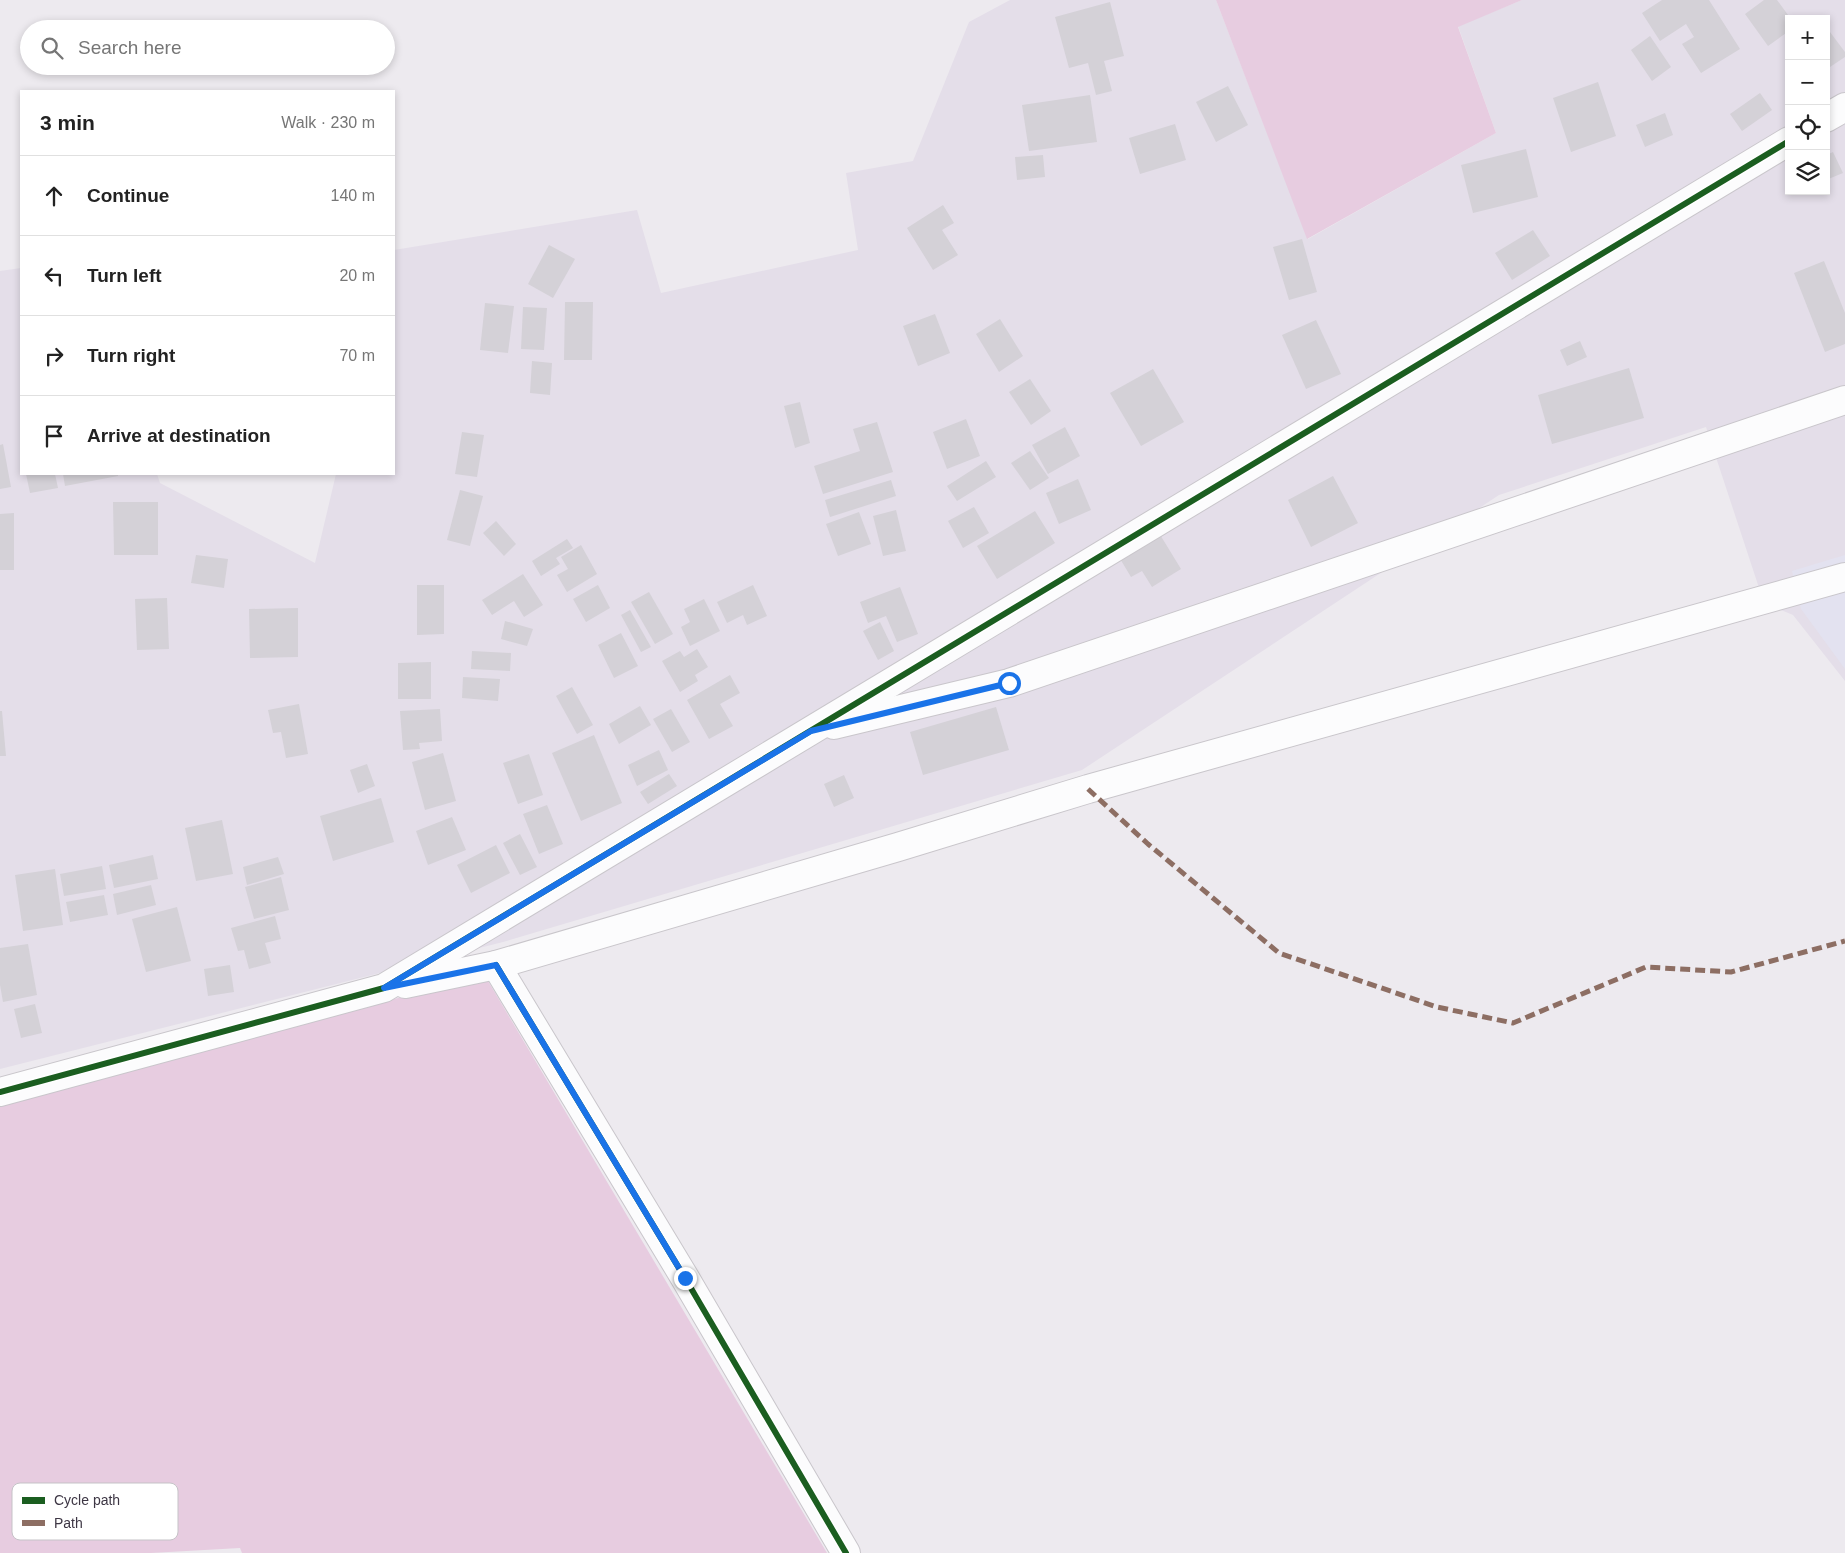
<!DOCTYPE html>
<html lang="en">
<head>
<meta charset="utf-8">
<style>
	body { margin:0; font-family:Helvetica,sans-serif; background:#f6f6f6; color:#222 }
	.controls { position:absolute; right:15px; top:15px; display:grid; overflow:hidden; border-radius:0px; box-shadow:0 2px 8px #0003 }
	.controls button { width:45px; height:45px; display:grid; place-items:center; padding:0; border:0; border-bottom:1px solid #e0e0e0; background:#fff; color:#222; font:25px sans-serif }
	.stop { position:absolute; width:15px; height:15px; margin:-11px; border:4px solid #1a73e8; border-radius:50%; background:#fff }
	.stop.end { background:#1a73e8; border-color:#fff; box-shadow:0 1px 5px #0008 }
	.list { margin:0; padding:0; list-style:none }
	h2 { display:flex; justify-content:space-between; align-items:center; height:65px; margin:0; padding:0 20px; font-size:21px }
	h2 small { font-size:16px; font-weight:400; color:#767676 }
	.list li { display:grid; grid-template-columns:32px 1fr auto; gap:15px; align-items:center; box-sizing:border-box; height:80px; padding:0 20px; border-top:1px solid #e0e0e0 }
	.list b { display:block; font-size:19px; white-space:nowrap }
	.list em { font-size:16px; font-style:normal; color:#767676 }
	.icon { flex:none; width:28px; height:28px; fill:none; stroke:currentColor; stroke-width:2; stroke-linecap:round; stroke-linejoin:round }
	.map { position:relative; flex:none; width:1845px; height:1553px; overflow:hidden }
	.search { position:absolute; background:#fff; box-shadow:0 2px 8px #0003; left:20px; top:20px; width:375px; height:55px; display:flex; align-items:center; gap:12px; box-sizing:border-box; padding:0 18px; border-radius:28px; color:#767676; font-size:19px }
	.panel { position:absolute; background:#fff; box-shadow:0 2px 8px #0003; left:20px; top:90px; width:375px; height:385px; border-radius:0px }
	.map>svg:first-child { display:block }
</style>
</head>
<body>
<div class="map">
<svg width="1845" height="1553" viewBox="0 0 1845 1553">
	<rect width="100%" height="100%" fill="#edeaef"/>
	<path fill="#e4dee9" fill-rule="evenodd" d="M1010 0H1216L1308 239 1496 133 1458 26 1522 0H1845V681L1793 615 1764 603 1706 427 1499 495 1082 770 503 942 0 1069V271L21 268V474H157L160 483 315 563 336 474H394V250L637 210 661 293 858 250 846 173 913 161 969 22ZM1789 19H1826V191H1789Z"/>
	<polygon fill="#e3e2f0" points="1845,555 1845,669 1801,609 1792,571"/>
	<g fill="#e7cce0">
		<polygon points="1216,0 1522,0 1458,27 1496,133 1307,239"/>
		<polygon points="488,981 827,1553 242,1553 240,1548 151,1553 0,1553 0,1104 417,993"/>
	</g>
	<g fill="#d4d1d7">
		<polygon points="1662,0 1709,0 1740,49 1701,73 1682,44 1694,37 1686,24 1660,41 1642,13"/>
		<polygon points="1764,0 1777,0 1791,19 1789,19 1789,31 1768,46 1745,14"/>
		<polygon points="1110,2 1124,56 1104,61 1112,91 1096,95 1088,63 1069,68 1055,17"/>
		<polygon points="1830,32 1845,52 1845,57 1830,67 1826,62 1826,35"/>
		<polygon points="1650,36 1671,67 1652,81 1631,50"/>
		<polygon points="1598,82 1616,136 1571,152 1553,98"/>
		<polygon points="1228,86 1248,125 1216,142 1196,102"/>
		<polygon points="1760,93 1772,110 1742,131 1730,114"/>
		<polygon points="1090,95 1097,142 1029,151 1022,105"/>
		<polygon points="1665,113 1673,135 1645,147 1636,125"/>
		<polygon points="1175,124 1186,160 1140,174 1129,138"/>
		<polygon points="1526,149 1538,197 1473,213 1461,165"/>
		<polygon points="1833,152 1843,173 1826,180 1826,155"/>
		<polygon points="1043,155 1045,177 1017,180 1015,157"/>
		<polygon points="943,205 954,223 942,230 958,255 933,270 907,228"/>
		<polygon points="1533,230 1550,256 1512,280 1495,253"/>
		<polygon points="1302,239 1317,292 1289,300 1273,247"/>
		<polygon points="549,245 575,259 553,298 528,284"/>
		<polygon points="1824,261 1845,313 1845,344 1825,352 1794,273"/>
		<polygon points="565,302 593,302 592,360 564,360"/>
		<polygon points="485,303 514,306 508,353 480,350"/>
		<polygon points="523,307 547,308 544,350 521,349"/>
		<polygon points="935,314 950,353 918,366 903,326"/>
		<polygon points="1000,319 1023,356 999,372 976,334"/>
		<polygon points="1316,320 1341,374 1306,389 1282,335"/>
		<polygon points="1580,341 1587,357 1567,366 1560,350"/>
		<polygon points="532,361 552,363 550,395 530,393"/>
		<polygon points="1629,368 1644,418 1552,444 1538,395"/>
		<polygon points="1153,369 1184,422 1141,446 1110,393"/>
		<polygon points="1030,379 1051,411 1031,425 1009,392"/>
		<polygon points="800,402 810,443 795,448 784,406"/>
		<polygon points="966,419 980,456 947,469 933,432"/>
		<polygon points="877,422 893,472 823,494 814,466 860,451 853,429"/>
		<polygon points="1065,427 1080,456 1048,474 1032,445"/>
		<polygon points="462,432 484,435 477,477 455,474"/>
		<polygon points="3,444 11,487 0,489 0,445"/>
		<polygon points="1030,451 1049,478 1030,490 1011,463"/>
		<polygon points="986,461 996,477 957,501 947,486"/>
		<polygon points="26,474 55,474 58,488 30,493"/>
		<polygon points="63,474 118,474 118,476 65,486"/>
		<polygon points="1333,476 1358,523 1311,547 1288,500"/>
		<polygon points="1078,479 1091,510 1059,524 1046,493"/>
		<polygon points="891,480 896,496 830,517 825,500"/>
		<polygon points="460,490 483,496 470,546 447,540"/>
		<polygon points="113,502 158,502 158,555 114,555"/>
		<polygon points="974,507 989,533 963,548 948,521"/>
		<polygon points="896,510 906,551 883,556 873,516"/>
		<polygon points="1035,511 1055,543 997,579 977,546"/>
		<polygon points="859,512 871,544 838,556 826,524"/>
		<polygon points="14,513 14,570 0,570 0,514"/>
		<polygon points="496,521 516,544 504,556 483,533"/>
		<polygon points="1159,533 1181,569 1152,587 1142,571 1131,577 1119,557"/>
		<polygon points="567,539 573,548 556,558 560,564 541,576 532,561"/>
		<polygon points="581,545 597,574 567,592 557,575 568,569 561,557"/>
		<polygon points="196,555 228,559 224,588 191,583"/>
		<polygon points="523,574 543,605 524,617 514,601 492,615 482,600"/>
		<polygon points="417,585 444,585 444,634 417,635"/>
		<polygon points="598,585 610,608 586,622 573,599"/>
		<polygon points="753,585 767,616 747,625 743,615 727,623 717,602"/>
		<polygon points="900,587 918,634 897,642 886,616 868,623 860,602"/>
		<polygon points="649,592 673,634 655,644 631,602"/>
		<polygon points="167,598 169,649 137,650 135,599"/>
		<polygon points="704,599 720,631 690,646 681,627 690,622 684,609"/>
		<polygon points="298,608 298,657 250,658 249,609"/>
		<polygon points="630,610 651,647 641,652 621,615"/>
		<polygon points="505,621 533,629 527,646 501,639"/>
		<polygon points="880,622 894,651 878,660 863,631"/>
		<polygon points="621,633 638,666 614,678 598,645"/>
		<polygon points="697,649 708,667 695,675 698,681 680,692 662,661 680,651 684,657"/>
		<polygon points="472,651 511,653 510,671 471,669"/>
		<polygon points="431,662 431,699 398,699 398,663"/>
		<polygon points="730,675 740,693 720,704 733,726 709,739 687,700"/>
		<polygon points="463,677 500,679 498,701 462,698"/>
		<polygon points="572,687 593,725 577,734 556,696"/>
		<polygon points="299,704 308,754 286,758 281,732 273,733 268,710"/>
		<polygon points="640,706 651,725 619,744 609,724"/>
		<polygon points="996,707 1009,750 923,775 910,732"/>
		<polygon points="440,709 442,741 419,743 420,749 403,750 400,711"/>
		<polygon points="671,709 690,742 672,752 653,719"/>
		<polygon points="0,711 2,711 6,756 0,756"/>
		<polygon points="594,735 622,803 581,821 552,753"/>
		<polygon points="659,750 668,770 637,786 628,765"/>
		<polygon points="443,753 456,801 425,810 412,762"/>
		<polygon points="529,754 543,795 518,804 503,763"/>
		<polygon points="367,764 375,786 358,793 350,770"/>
		<polygon points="669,774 677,786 648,804 640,792"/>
		<polygon points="844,775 854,798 834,807 824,784"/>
		<polygon points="381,798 394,842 333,861 320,816"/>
		<polygon points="547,805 563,844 539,854 523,814"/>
		<polygon points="452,817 466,850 428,865 416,831"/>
		<polygon points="222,820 233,874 196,881 185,828"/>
		<polygon points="520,834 537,867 520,875 503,843"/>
		<polygon points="496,845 510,873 471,893 457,865"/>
		<polygon points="153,855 158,879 114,888 109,865"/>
		<polygon points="278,857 284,874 247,885 243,867"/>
		<polygon points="102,866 106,889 64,896 60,874"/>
		<polygon points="55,869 63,925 23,931 15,875"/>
		<polygon points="281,877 289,910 254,919 245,887"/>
		<polygon points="151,885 156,905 117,915 113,894"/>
		<polygon points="104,895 108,915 70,922 66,902"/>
		<polygon points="177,907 191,961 146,972 132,919"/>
		<polygon points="275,916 281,939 265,943 271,963 249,969 244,950 238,951 231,928"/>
		<polygon points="28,944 37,995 3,1002 0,985 0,948"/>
		<polygon points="230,965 234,992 208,996 204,969"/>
		<polygon points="35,1004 42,1033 21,1038 14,1009"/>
	</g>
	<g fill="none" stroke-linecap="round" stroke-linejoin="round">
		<defs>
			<g id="minor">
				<polyline points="1826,118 1845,107"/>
				<polyline points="834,725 1009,683 1845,400"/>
				<polyline points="496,965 685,1278 846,1553"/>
				<polyline points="405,984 496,965 898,847 1088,789 1845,577"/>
				<polyline points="0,1092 384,988 1789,141"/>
			</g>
		</defs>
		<use href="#minor" stroke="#c9c6cb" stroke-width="30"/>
		<use href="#minor" stroke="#fcfcfd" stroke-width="28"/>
		<polyline stroke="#8d6e63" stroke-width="5" stroke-dasharray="10 5" stroke-linecap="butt" points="1088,789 1148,844 1279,953 1437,1007 1513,1023 1646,967 1731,972 1845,941"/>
		<defs>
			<g id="cycleway">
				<polyline points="496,965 685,1278 846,1553"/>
				<polyline points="0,1092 384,988 1789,141"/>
			</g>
		</defs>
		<use href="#cycleway" stroke="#fff" stroke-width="9"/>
		<use href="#cycleway" stroke="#1b5e20" stroke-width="6"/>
	</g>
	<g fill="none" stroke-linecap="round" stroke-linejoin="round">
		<polyline stroke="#1a73e8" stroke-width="6" points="685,1278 496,965 384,988 811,731 1009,683"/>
	</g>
	<rect x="12" y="1483" width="166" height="57" rx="8" fill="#fff" stroke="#c5c3c7" stroke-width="1"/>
	<rect x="22" y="1497" width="23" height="7" fill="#1b5e20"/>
	<rect x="22" y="1520" width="23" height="6" fill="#8d6e63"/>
	<g font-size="14" fill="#3d3644">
		<text x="54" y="1505">Cycle path</text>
		<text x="54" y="1528">Path</text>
	</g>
</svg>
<div class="controls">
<button>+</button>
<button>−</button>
<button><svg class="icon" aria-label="locate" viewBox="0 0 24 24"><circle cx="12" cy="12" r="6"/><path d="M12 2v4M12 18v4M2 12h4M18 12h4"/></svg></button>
<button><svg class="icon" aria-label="layers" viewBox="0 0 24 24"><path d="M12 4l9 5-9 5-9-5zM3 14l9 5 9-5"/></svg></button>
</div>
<div class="stop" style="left:1009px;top:683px"></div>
<div class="stop end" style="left:685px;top:1278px"></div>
<div class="search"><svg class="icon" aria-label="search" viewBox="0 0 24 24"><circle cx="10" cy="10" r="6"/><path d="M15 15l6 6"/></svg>Search here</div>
<section class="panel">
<h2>3 min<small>Walk · 230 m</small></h2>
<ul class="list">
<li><svg class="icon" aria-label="ahead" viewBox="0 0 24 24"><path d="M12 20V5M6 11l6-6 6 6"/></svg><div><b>Continue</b></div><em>140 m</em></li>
<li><svg class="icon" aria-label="left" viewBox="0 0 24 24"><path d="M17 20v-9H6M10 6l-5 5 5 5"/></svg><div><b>Turn left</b></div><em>20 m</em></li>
<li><svg class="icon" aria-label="right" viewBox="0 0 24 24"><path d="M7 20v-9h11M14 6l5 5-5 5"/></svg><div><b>Turn right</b></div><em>70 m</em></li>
<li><svg class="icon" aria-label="arrive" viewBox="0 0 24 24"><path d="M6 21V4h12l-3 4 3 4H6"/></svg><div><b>Arrive at destination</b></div></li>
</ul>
</section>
</div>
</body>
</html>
